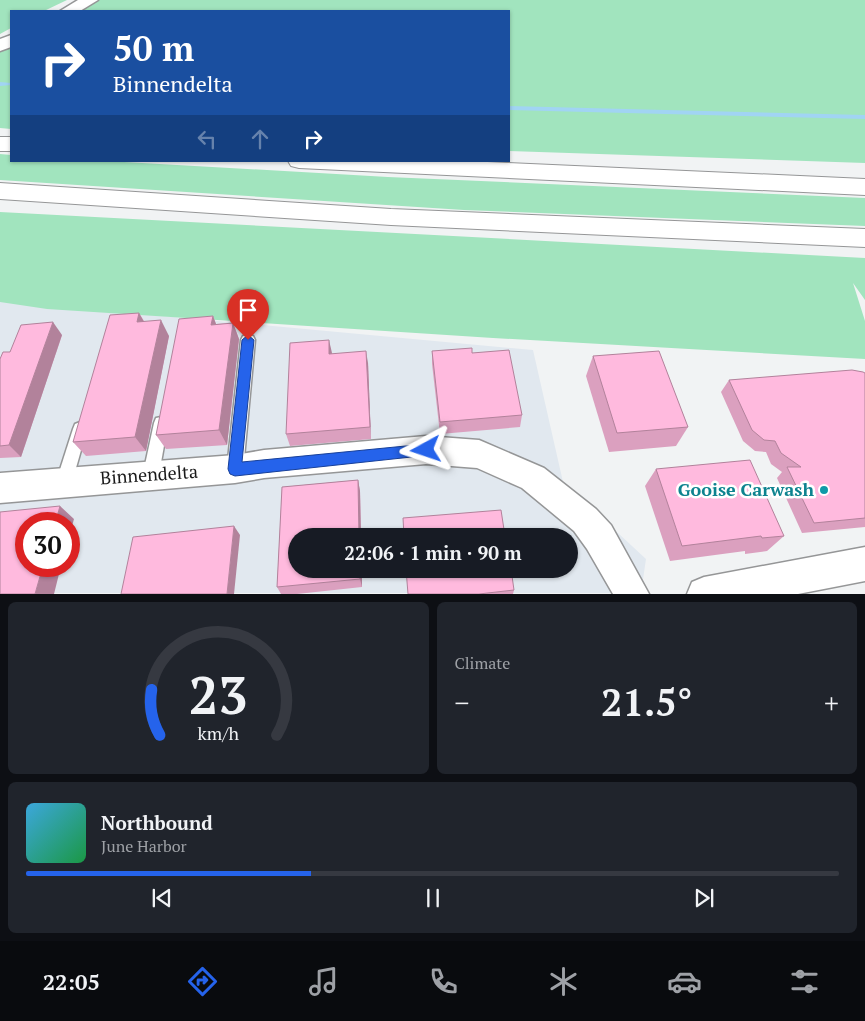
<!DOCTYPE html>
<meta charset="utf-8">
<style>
:root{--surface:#171b24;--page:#20242c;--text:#f1f3f6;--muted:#9ea1a6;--line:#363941;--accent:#2563eb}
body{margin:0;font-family:"PT Serif",serif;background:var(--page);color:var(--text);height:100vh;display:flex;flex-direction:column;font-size:19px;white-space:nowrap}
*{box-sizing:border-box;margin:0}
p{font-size:16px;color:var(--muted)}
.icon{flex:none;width:28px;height:28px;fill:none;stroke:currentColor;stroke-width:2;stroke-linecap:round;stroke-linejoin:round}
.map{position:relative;height:594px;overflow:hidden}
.side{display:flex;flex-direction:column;gap:8px;padding:8px;background:#0d0f14;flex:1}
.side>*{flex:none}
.top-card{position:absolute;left:10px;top:10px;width:500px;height:152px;border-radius:0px;box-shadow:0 1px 4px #0004;background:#1a4fa0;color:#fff;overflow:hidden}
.speed{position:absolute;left:15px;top:512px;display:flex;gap:10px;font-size:25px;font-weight:700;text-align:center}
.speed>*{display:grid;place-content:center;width:65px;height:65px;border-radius:50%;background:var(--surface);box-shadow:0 1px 4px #0004;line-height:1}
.speed .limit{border:8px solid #d22;background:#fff;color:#111}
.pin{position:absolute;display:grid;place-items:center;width:42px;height:42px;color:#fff;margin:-51px -21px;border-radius:50% 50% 50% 0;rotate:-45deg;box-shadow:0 0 5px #0007}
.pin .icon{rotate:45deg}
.me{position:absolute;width:55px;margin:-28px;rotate:265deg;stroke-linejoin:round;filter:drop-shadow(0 0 4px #0008)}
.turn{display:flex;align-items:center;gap:18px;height:105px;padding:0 20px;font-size:22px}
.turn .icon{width:65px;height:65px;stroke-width:2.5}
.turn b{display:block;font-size:35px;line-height:42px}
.lanes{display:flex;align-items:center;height:48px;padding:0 20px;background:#0003;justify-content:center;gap:25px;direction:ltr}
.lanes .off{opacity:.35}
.big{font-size:38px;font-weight:700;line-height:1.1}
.side .tile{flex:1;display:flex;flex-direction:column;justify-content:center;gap:8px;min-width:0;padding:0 18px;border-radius:8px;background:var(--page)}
.side .dial{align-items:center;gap:0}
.dial svg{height:130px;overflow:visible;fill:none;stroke:var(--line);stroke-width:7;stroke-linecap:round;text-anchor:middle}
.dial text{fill:var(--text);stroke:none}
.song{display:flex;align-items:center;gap:15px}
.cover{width:60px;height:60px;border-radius:8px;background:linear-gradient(135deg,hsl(200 70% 55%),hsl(140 70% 35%))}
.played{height:5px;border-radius:2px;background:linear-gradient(90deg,var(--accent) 35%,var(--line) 35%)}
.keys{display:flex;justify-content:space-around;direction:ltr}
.heat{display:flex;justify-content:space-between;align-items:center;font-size:28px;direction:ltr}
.side .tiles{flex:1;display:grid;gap:8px;grid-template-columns:1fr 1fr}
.tile:last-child{grid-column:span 2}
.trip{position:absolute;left:288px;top:528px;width:290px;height:50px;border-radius:25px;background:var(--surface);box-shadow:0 1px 4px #0004;font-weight:700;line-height:50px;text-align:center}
.dock{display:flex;height:80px;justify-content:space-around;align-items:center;background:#090b0e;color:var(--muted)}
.dock .icon{width:35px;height:35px}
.dock .current{color:var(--accent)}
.dock b{font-size:22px;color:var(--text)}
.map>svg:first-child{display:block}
</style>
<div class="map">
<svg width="865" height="594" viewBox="0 0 865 594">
<rect width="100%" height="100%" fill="#f1f3f4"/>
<path fill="#e1e8ef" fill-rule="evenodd" d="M0 301 533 350 563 482 646 559 641 593H0ZM26 524H69V566H26ZM296 536H569V569H296Z"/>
<g fill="#a1e4be">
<polygon points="0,0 67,0 44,11 11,11 11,28 0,34"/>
<polygon points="94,0 865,0 865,163 509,151 509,11 73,11"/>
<polygon points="11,43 11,129 0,128 0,49"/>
<polygon points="0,154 11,155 11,161 107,161 388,177 865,198 865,226 464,210 0,180"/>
<polygon points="0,212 865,258 865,300 853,283 865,321 865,359 493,338 47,309 0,302"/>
</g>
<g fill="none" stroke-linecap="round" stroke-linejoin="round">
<g fill="#a1d4f3" fill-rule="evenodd">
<polygon points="0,82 11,83 11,85 0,86"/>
<polygon points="509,106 865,115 865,119 509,110"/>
</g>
<defs>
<g id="service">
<polygon points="248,335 253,336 255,340 243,469 240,474 235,476 230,474 227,469 241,340 243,336"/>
<polygon points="161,417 166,418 168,423 159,474 156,479 151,481 146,479 143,474 154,423 156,418"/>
<polygon points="80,422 85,424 87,429 72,482 69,487 64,489 59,487 56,482 73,429 75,424"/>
</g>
<g id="minor">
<polygon points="78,0 98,0 80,11 60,11"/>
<polygon points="11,35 11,47 0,51 0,39"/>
<polygon points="426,436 479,440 544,468 596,509 611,525 649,594 613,594 587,549 574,531 522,488 477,468 426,464 264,478 235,483 0,503 0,473 235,455 264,450"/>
<polygon points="865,547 865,581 798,594 687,594 692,582 704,577"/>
</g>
<g id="motorway">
<rect x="0" y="137" width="11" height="14"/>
<polygon points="288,161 465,161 865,179 865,195 299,168 291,166"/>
<polygon points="0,183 391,209 865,229 865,247 391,225 0,199"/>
</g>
</defs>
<use href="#service" stroke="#959697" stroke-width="3"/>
<use href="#minor" stroke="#959697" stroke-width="3"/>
<use href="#motorway" stroke="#959697" stroke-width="2"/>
<use href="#service" fill="#fff" fill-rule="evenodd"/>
<use href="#minor" fill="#fff" fill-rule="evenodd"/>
<use href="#motorway" fill="#fff" fill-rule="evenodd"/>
</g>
<g fill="#dba0bf">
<polygon points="139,313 144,321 169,336 146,451 86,456 73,442"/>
<polygon points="213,316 216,324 233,323 239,339 227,445 166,449 156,435"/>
<polygon points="62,335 21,457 0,458 0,359 10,352"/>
<polygon points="432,351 472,353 522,415 520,427 440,434 432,364"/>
<polygon points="332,354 368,363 371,439 290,446 286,434"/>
<polygon points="593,356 688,427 676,446 609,452 586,376"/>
<polygon points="865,373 865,527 802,533 777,478 782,472 771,464 766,452 755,451 743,441 721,392 729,380"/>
<polygon points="656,469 784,536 767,551 745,554 745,551 670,561 645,486"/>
<polygon points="358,480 360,491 361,536 296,536 296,569 362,569 362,587 297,594 281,594 277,587 282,487"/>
<polygon points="514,590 513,594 408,594"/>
</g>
<g fill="#b2829b">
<polygon points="139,313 148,329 137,322"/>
<polygon points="213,316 219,332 211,325"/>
<polygon points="161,320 169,336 146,451 135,437"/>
<polygon points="53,322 62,335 21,457 9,445"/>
<polygon points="233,323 239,339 227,445 219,430"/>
<polygon points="329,340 332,353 332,366 329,354"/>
<polygon points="366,351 368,363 371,439 370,427"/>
<polygon points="358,480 360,491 361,536 359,536"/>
<polygon points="60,506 74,519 69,537 69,524 55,524"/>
<polygon points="234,526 240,535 234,594 227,594"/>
<polygon points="43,566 61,566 54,594 35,594"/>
<polygon points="359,569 362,569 362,587 360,579"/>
</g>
<g fill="#ffbade" stroke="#b2829b">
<polygon points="139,313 137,322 161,320 135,437 73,442 110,315"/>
<polygon points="213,316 211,325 233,323 219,430 156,435 179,319"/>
<polygon points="53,322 9,445 0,446 0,359 3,352 10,352 21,325"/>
<polygon points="329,340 329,354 366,351 370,427 286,434 290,343"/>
<polygon points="472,348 472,353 509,350 522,415 440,422 432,351"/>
<polygon points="659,351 688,427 617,433 593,356"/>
<polygon points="852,370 863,372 865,373 865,518 814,523 787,467 801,467 781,453 775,441 764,440 752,430 729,380"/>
<polygon points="750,460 784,536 762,538 761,536 682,546 656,469"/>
<polygon points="358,480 359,536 296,536 296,569 359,569 360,579 277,587 282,487"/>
<polygon points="60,506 55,524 26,524 26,566 43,566 35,594 0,594 0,512"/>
<polygon points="501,510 505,536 404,536 403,518"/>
<polygon points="234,526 227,594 121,594 133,537"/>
<polygon points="406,569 511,569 514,590 479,594 408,594"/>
</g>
<polygon fill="#2563eb" stroke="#184099" points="248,335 254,340 242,462 426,444 430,446 432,450 430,455 235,476 230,474 228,469 242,340"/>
<circle fill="#0f9aa8" stroke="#fff" stroke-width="2" cx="824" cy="490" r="5"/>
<g text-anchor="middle" stroke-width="5" stroke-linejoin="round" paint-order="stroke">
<g font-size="18" fill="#191919" stroke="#fff">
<text transform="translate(149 475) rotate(-4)" y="6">Binnendelta</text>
</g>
<g font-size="18" font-weight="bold" fill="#0d838f" stroke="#fff" text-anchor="end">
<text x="814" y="496">Gooise Carwash</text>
</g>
</g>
</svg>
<div class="speed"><div class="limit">30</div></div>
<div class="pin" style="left:248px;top:340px;background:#d93025"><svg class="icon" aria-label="arrive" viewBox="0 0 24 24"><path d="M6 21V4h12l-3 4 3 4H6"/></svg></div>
<svg class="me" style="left:426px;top:450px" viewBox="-20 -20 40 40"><path d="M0-17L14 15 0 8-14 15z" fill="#2563eb" stroke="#fff" stroke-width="4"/></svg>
<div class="trip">22:06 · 1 min · 90 m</div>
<div class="top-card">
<div class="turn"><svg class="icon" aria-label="right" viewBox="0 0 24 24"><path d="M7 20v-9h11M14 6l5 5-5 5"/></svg><div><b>50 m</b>Binnendelta</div></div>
<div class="lanes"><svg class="icon off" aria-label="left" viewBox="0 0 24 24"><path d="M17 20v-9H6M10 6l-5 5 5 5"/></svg><svg class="icon off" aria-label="ahead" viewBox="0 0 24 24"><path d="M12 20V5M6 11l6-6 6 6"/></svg><svg class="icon" aria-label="right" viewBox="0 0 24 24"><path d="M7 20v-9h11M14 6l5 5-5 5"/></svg></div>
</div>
</div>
<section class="side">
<div class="tiles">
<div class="tile dial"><svg viewBox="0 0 100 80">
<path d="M14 69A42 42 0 1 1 86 69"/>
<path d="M14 69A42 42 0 0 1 9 41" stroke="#2563eb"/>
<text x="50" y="56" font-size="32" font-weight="700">23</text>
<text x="50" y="72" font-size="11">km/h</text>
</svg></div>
<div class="tile"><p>Climate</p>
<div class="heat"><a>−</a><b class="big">21.5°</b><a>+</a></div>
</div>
<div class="tile">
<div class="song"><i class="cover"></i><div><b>Northbound</b><p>June Harbor</p></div></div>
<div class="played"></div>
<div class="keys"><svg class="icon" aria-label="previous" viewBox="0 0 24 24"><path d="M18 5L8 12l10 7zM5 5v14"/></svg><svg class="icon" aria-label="pause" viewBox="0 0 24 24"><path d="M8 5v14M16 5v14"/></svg><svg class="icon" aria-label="next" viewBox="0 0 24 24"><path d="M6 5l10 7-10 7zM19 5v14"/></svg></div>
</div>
</div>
</section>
<nav class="dock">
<b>22:05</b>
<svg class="icon current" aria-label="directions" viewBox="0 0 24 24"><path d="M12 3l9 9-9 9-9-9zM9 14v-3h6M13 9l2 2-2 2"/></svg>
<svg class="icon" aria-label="music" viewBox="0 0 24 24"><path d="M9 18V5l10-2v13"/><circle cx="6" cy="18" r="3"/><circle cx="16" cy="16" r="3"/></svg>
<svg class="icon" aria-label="phone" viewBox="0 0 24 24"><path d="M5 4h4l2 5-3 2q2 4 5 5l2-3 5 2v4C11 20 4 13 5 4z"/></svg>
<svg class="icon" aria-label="climate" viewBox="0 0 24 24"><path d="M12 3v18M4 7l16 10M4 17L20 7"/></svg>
<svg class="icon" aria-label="car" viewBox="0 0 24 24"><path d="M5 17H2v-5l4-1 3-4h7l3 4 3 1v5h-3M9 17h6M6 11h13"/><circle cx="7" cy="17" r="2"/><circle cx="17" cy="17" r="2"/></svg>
<svg class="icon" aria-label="filters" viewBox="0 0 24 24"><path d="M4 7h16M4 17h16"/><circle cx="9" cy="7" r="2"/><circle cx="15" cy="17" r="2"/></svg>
</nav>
